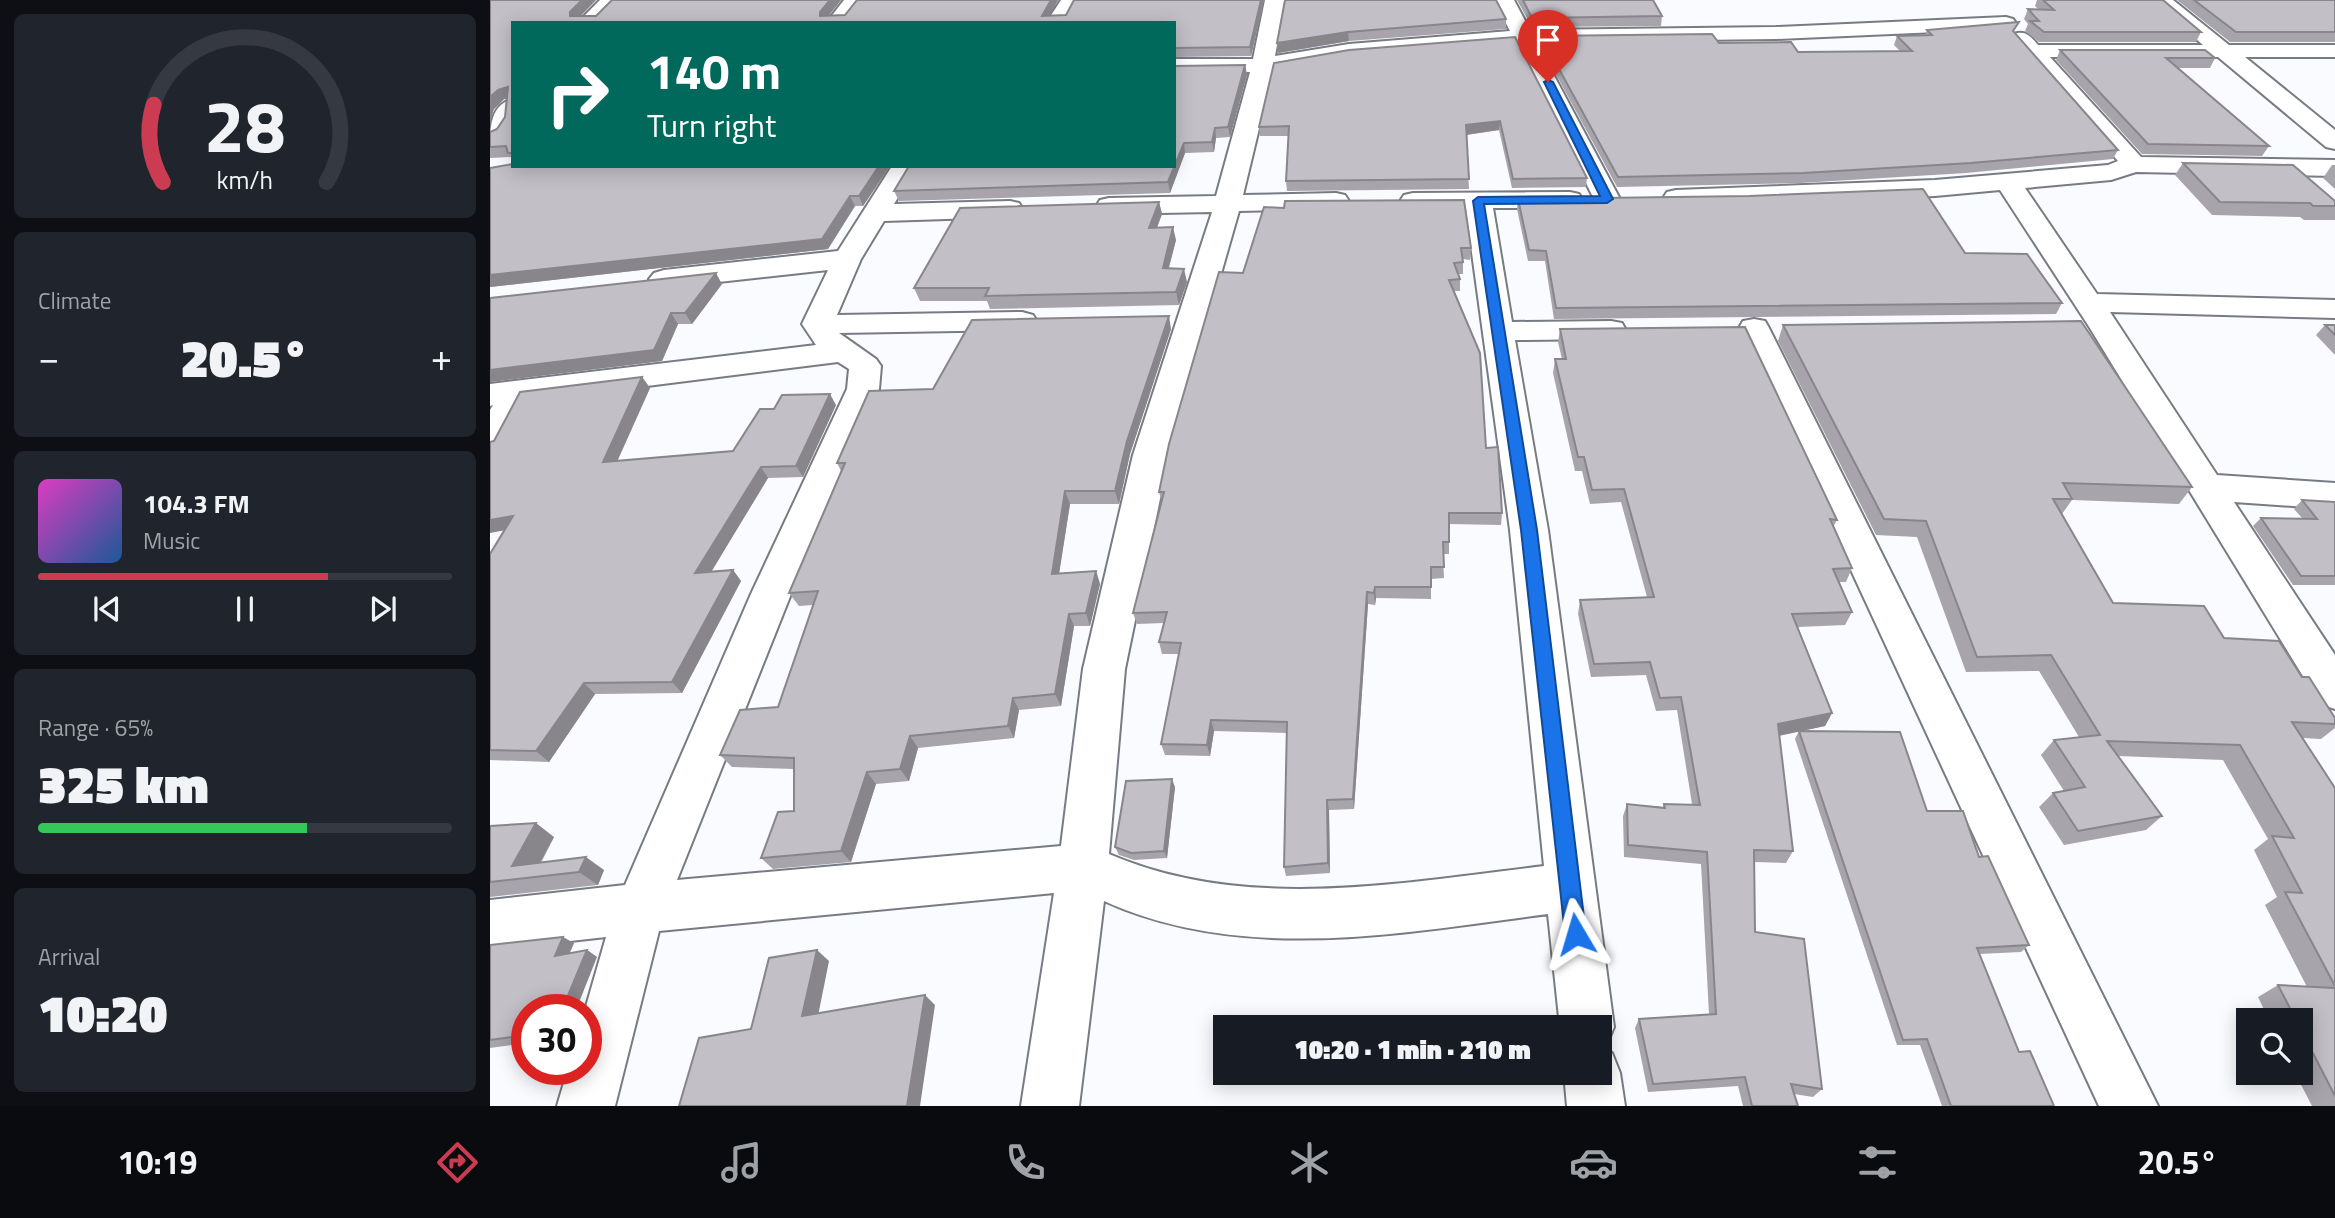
<!DOCTYPE html>
<meta charset="utf-8">
<style>
:root{--surface:#171b24;--page:#20242c;--text:#f1f3f6;--muted:#9ea1a6;--line:#363941;--accent:#cb3b51}
body{margin:0;font-family:"Titillium Web",sans-serif;background:var(--page);color:var(--text);height:100vh;display:flex;flex-direction:column;font-size:26px;white-space:nowrap}
*{box-sizing:border-box;margin:0}
p{font-size:23px;color:var(--muted)}
.icon{flex:none;width:38px;height:38px;fill:none;stroke:currentColor;stroke-width:2;stroke-linecap:round;stroke-linejoin:round}
.map{position:relative;flex:1;overflow:hidden}
.side{display:flex;flex-direction:column;gap:14px;padding:14px;background:#0d0f14;width:490px}
.side>*{flex:none}
.hud{position:absolute;left:21px;top:21px;width:665px;height:147px;border-radius:0px;box-shadow:0 4px 18px #0003;background:#00695c;color:#fff;overflow:hidden}
.controls{position:absolute;left:1746px;top:1008px;display:grid;gap:14px}
.controls a{display:grid;place-items:center;width:77px;height:77px;border-radius:0px;background:var(--surface);box-shadow:0 4px 18px #0003;font-size:35px}
.speed{position:absolute;left:21px;top:994px;display:flex;gap:14px;font-size:35px;font-weight:700;text-align:center}
.speed>*{display:grid;place-content:center;width:91px;height:91px;border-radius:50%;background:var(--surface);box-shadow:0 4px 18px #0003;line-height:1}
.speed .limit{border:10px solid #d22;background:#fff;color:#111}
.pin{position:absolute;display:grid;place-items:center;width:60px;height:60px;color:#fff;margin:-72px -30px;border-radius:50% 50% 50% 0;rotate:-45deg;box-shadow:0 0 7px #0007}
.pin .icon{rotate:45deg}
.me{position:absolute;width:77px;margin:-38px;rotate:353deg;stroke-linejoin:round;filter:drop-shadow(0 0 5px #0008)}
.turn{display:flex;align-items:center;gap:24px;height:147px;padding:0 21px;font-size:32px}
.turn .icon{width:91px;height:91px;stroke-width:2.5}
.turn b{display:block;font-size:49px;line-height:60px}
.big{font-size:52px;font-weight:800;line-height:1.1}
.side .card{flex:1;display:flex;flex-direction:column;justify-content:center;gap:10px;min-width:0;padding:0 24px;border-radius:10px;background:var(--page)}
.side .dial{align-items:center;gap:0}
.dial svg{height:182px;overflow:visible;fill:none;stroke:var(--line);stroke-width:7;stroke-linecap:round;text-anchor:middle}
.dial text{fill:var(--text);stroke:none}
.song{display:flex;align-items:center;gap:21px}
.cover{width:84px;height:84px;border-radius:10px;background:linear-gradient(135deg,hsl(310 70% 55%),hsl(210 70% 35%))}
.played{height:7px;border-radius:4px;background:linear-gradient(90deg,var(--accent) 70%,var(--line) 70%)}
.keys{display:flex;justify-content:space-around;direction:ltr}
.heat{display:flex;justify-content:space-between;align-items:center;font-size:38px;direction:ltr}
.charge{height:10px;border-radius:5px;background:linear-gradient(90deg,#34c759 65%,var(--line) 0)}
.trip{position:absolute;left:723px;top:1015px;width:399px;height:70px;border-radius:0px;background:var(--surface);box-shadow:0 4px 18px #0003;font-weight:800;line-height:70px;text-align:center}
.tab-bar{display:flex;height:112px;justify-content:space-around;align-items:center;background:#090b0e;color:var(--muted)}
.tab-bar .icon{width:49px;height:49px}
.tab-bar .on{color:var(--accent)}
.tab-bar b{font-size:32px;color:var(--text)}
main{display:flex;flex:1;min-height:0}
.map>svg:first-child{display:block}
</style>
<main>
<section class="side">
<div class="card dial"><svg viewBox="0 0 100 80">
<path d="M14 69A42 42 0 1 1 86 69"/>
<path d="M14 69A42 42 0 0 1 10 35" stroke="#cb3b51"/>
<text x="50" y="56" font-size="32" font-weight="700">28</text>
<text x="50" y="72" font-size="11">km/h</text>
</svg></div>
<div class="card"><p>Climate</p>
<div class="heat"><a>−</a><b class="big">20.5°</b><a>+</a></div>
</div>
<div class="card">
<div class="song"><i class="cover"></i><div><b>104.3 FM</b><p>Music</p></div></div>
<div class="played"></div>
<div class="keys"><svg class="icon" aria-label="previous" viewBox="0 0 24 24"><path d="M18 5L8 12l10 7zM5 5v14"/></svg><svg class="icon" aria-label="pause" viewBox="0 0 24 24"><path d="M8 5v14M16 5v14"/></svg><svg class="icon" aria-label="next" viewBox="0 0 24 24"><path d="M6 5l10 7-10 7zM19 5v14"/></svg></div>
</div>
<div class="card"><p>Range · 65%</p><b class="big">325 km</b><div class="charge"></div></div>
<div class="card"><p>Arrival</p><b class="big">10:20</b></div>
</section>
<div class="map">
<svg width="1845" height="1106" viewBox="0 0 1845 1106">
<rect width="100%" height="100%" fill="#fafbff"/>
<g fill="none" stroke-linecap="round" stroke-linejoin="round">
<defs>
<g id="street">
<polygon points="110,0 132,0 109,23 87,23"/>
<polygon points="354,0 374,0 357,23 336,23"/>
<polygon points="571,0 591,0 576,23 556,23"/>
<path d="M775 0H795L785 56 859 44 1020 31 1004 0H1024L1040 30 1286 27 1516 17 1523 19 1526 23 1523 27 1516 29 1286 39 1046 42 1130 199 1126 205 1117 207 1108 205 1104 199 1026 43 859 56 783 70 753 195 846 193 855 195 859 201 855 207 846 209 749 211 679 455 635 669 619 854C756 913 910 883 1054 866L1020 530 976 209 914 207 910 201 914 195 923 193 1080 192 1089 194 1093 200 1089 206 1080 208H1003L1022 322 1121 321 1132 323 1136 330 1132 337 1121 339 1025 340 1058 530 1124 1027 1116 1046 1111 1049 1122 1053 1130 1073 1135 1106H1077L1074 1073H1110V1027H1070L1058 914C912 933 753 964 614 901L589 1106H531L564 893 169 931 125 1106H67L78 1069H96L95 1010 116 937 0 950V900L135 885 261 594 357 389 359 369 348 362 38 401 12 451 0 455V410L3 405 0 406V384L326 345 312 324 338 270 174 288 164 285 159 279 164 273 174 270 348 251 402 166H427L404 204 520 201 529 203 533 209 529 215 520 217 394 221 371 259 347 315 532 312 543 315 547 321 543 327 532 330 349 333 386 359 391 366 389 389 301 594 187 880 571 846 593 669 643 455 722 212 619 214 610 212 606 206 610 200 619 198 726 196 760 72 684 73V59H763Z"/>
<path d="M1661 0H1683L1739 45H1845V57H1755L1845 130V149L1836 147 1728 57H1560L1651 157 1845 160V176L1646 172 1621 180 1535 188 1607 294 1845 300V318L1620 312 1727 475 1845 483V509L1744 502 1845 655V709L1830 704 1598 325 1510 190 1445 196 1186 206 1177 204 1173 198 1177 192 1186 190 1445 180 1618 165 1628 161 1521 38 1524 34C1536 30 1540 36 1548 45H1713Z"/>
<path d="M23 99C23 118 21 138 0 143 0 125 2 104 23 99Z"/>
<polygon points="1264,319 1275,321 1279,328 1668,1106 1609,1106 1249,328 1253,321"/>
</g>
</defs>
<use href="#street" stroke="#777b82" stroke-width="4"/>
<use href="#street" fill="#fff" fill-rule="evenodd"/>
</g>
<g fill="#a7a4ab">
<polygon points="0,0 106,0 91,16 106,16 351,0 339,16 355,15 367,0 568,0 559,16 576,15 774,0 761,56 684,57 684,23 23,23 23,159 21,157 0,158 0,132 7,129 15,117 17,99 14,99 4,109"/>
<polygon points="795,0 1016,19 1016,29 859,41 788,53 787,43"/>
<polygon points="1027,0 1163,0 1172,16 1171,26 1042,27"/>
<polygon points="1547,0 1673,0 1711,32 1706,42 1549,42 1535,31 1538,24 1534,19 1538,9 1549,10 1545,6"/>
<polygon points="1687,0 1845,0 1845,42 1740,42"/>
<polygon points="1437,30 1524,32 1628,150 1623,159 1476,173 1310,183 1127,187 1050,45 1051,36 1229,43 1308,52 1410,51 1404,45 1407,36 1435,35"/>
<polygon points="1025,37 1097,178 1096,187 1022,188 1009,130 976,135 979,189 797,191 796,181 799,136 770,136 769,127"/>
<polygon points="1570,50 1725,58 1720,68 1688,68 1779,146 1772,156 1652,154 1566,60"/>
<polygon points="755,65 757,75 740,137 726,138 724,152 695,153 680,193 409,201 404,191 684,66"/>
<polygon points="1693,163 1845,201 1845,220 1814,220 1810,217 1722,215 1685,175"/>
<polygon points="1842,165 1845,165 1845,189 1833,178"/>
<polygon points="400,166 373,206 365,206 338,249 0,287 0,168"/>
<polygon points="1028,199 1475,253 1572,303 1566,314 1064,319 1055,261 1038,261 1027,209"/>
<polygon points="669,202 672,214 667,228 686,240 679,268 697,282 689,305 500,309 497,301 430,301 424,288"/>
<polygon points="774,207 981,248 980,260 973,259 973,274 968,274 970,279 970,291 964,291 996,448 1012,513 1011,525 959,524 959,554 953,554 954,578 941,579 941,599 886,598 885,605 878,604 864,809 839,810 840,873 796,876 794,867 797,733 724,731 720,756 675,755 671,744 689,654 672,654 669,642 674,623 647,624 643,613 672,504 669,492 753,273"/>
<polygon points="232,284 202,324 188,324 172,361 0,382"/>
<polygon points="1293,325 1702,487 1689,504 1582,500 1572,514 1623,603 1734,638 1812,677 1845,718 1845,728 1831,739 1812,738 1845,788 1845,1106 1822,1106 1805,1073 1811,1073 1811,1020 1779,1020 1768,997 1788,985 1817,987 1775,905 1787,897 1764,850 1778,839 1733,760 1628,756 1672,816 1656,830 1574,845 1549,807 1563,793 1574,791 1551,755 1564,740 1589,737 1549,671 1476,672 1427,537 1386,535 1288,341"/>
<polygon points="1835,325 1845,325 1845,355 1826,335"/>
<polygon points="681,329 640,454 629,504 580,504 569,573 606,571 610,584 600,626 584,626 571,706 529,710 524,738 428,748 419,781 386,784 361,862 283,869 271,858 304,811 304,769 242,767 230,755 288,707 323,605 309,606 299,593 351,471 347,463 443,389"/>
<polygon points="1070,329 1347,520 1343,527 1362,568 1356,582 1349,582 1362,612 1355,625 1308,627 1342,713 1335,726 1289,736 1303,851 1296,863 1264,862 1265,932 1332,1089 1323,1097 1304,1094 1308,1106 1253,1106 1248,1086 1158,1092 1145,1028 1149,1019 1219,1014 1211,864 1134,857 1133,816 1137,804 1173,807 1174,804 1202,804 1187,710 1166,711 1156,675 1101,677 1088,614 1090,600 1157,597 1131,502 1100,504 1092,471 1085,471 1063,373 1065,359 1072,359 1068,342"/>
<polygon points="152,377 160,388 127,461 243,451 284,409 346,405 313,477 278,478 221,571 243,570 251,581 192,693 105,694 59,762 0,760 0,554 14,531"/>
<polygon points="1812,500 1845,502 1845,585 1803,585 1763,526 1771,518 1812,518 1804,509"/>
<polygon points="1309,731 1437,811 1489,857 1539,945 1531,952 1489,954 1529,1052 1564,1106 1452,1106 1430,1045 1407,1045 1305,739"/>
<polygon points="685,787 677,858 644,860 629,855 625,847"/>
<polygon points="0,826 64,837 51,863 114,870 108,885 0,897"/>
<polygon points="84,943 79,953 97,950 107,957 37,1010 37,1043 0,1048 0,945"/>
</g>
<g fill="#88868b">
<polygon points="92,0 106,0 85,21 80,16 80,12"/>
<polygon points="340,0 351,0 334,21 330,16 330,12"/>
<polygon points="561,0 568,0 556,23 552,16"/>
<polygon points="771,0 774,0 761,56 760,47"/>
<polygon points="858,32 859,41 788,53 787,43"/>
<polygon points="755,65 757,75 740,137 738,127"/>
<polygon points="18,87 23,97 14,99 4,109 0,123 0,97 8,90"/>
<polygon points="1010,121 1009,130 975,135 976,125"/>
<polygon points="725,128 726,138 724,152 722,142"/>
<polygon points="694,143 695,153 680,193 678,182"/>
<polygon points="389,166 400,166 373,206 369,196"/>
<polygon points="360,196 365,206 338,249 0,287 0,275"/>
<polygon points="669,202 672,214 662,240 659,228"/>
<polygon points="683,227 686,240 675,281 673,268"/>
<polygon points="694,269 697,282 689,305 686,292"/>
<polygon points="226,273 232,284 202,324 195,313"/>
<polygon points="181,313 188,324 172,361 0,382 0,370"/>
<polygon points="679,316 681,329 640,454 629,504 625,491 637,441"/>
<polygon points="152,377 160,388 122,473 113,462"/>
<polygon points="340,394 346,405 313,477 306,466"/>
<polygon points="271,467 278,478 214,584 205,573"/>
<polygon points="575,491 580,504 567,587 562,574"/>
<polygon points="23,516 33,527 0,533 0,520"/>
<polygon points="243,570 251,581 192,693 182,682"/>
<polygon points="606,571 610,584 600,626 596,613"/>
<polygon points="885,587 886,598 885,605 884,593"/>
<polygon points="877,592 878,604 864,809 863,799"/>
<polygon points="579,614 584,626 571,706 565,694"/>
<polygon points="94,683 105,694 59,762 46,751"/>
<polygon points="523,698 529,710 524,738 518,726"/>
<polygon points="1342,713 1335,726 1282,737 1288,724"/>
<polygon points="721,720 724,731 720,756 717,745"/>
<polygon points="420,736 428,748 419,781 410,769"/>
<polygon points="377,772 386,784 361,862 351,851"/>
<polygon points="682,779 685,787 677,858 674,851"/>
<polygon points="837,800 839,810 840,873 838,863"/>
<polygon points="46,823 64,837 42,877 22,866"/>
<polygon points="96,857 114,870 108,885 89,872"/>
<polygon points="73,937 84,943 76,962 65,956"/>
<polygon points="97,950 107,957 86,1010 72,1010"/>
<polygon points="327,950 339,961 326,1026 312,1016"/>
<polygon points="435,995 445,1005 430,1106 417,1106"/>
</g>
<g fill="#c2bfc7" stroke="#88868b" stroke-width="2">
<polygon points="0,0 92,0 80,12 80,16 106,16 122,0 340,0 330,12 330,16 355,15 367,0 561,0 552,16 576,15 584,0 771,0 760,47 684,48 684,23 23,23 23,153 18,153 16,146 0,147 0,132 7,129 15,117 18,87 8,90 0,97"/>
<polygon points="795,0 1006,0 1016,19 858,32 787,43"/>
<polygon points="1033,0 1163,0 1172,16 1042,18"/>
<polygon points="1553,0 1673,0 1711,32 1554,32 1540,21 1549,21 1538,9 1564,10"/>
<polygon points="1704,0 1845,0 1845,32 1746,32"/>
<polygon points="1529,22 1523,31 1628,150 1481,163 1313,173 1128,177 1051,36 1222,34 1229,43 1301,42 1308,52 1422,51 1407,36 1442,35 1437,30"/>
<polygon points="1025,37 1097,178 1023,179 1010,121 976,125 979,179 796,181 799,126 769,127 784,63 859,50"/>
<polygon points="1570,50 1715,50 1725,58 1676,58 1779,146 1658,144"/>
<polygon points="755,65 738,127 725,128 722,142 694,143 678,182 404,191 419,166 684,166 684,66"/>
<polygon points="1693,163 1803,165 1845,201 1845,206 1823,206 1820,203 1730,202"/>
<polygon points="23,164 23,166 389,166 369,196 360,196 332,239 0,275 0,168"/>
<polygon points="1433,189 1475,253 1537,254 1572,303 1066,308 1056,251 1039,250 1028,199 1259,196"/>
<polygon points="974,200 981,248 971,248 973,262 964,263 970,279 959,280 990,353 996,448 1008,447 1012,513 959,513 959,542 953,542 954,567 941,567 941,587 885,587 884,593 877,592 863,799 837,800 838,863 794,867 797,722 721,720 717,745 671,744 691,643 669,642 677,612 643,613 674,492 669,492 679,444 729,272 753,273 774,207 794,208 795,201"/>
<polygon points="669,202 659,228 683,227 673,268 694,269 686,292 495,296 499,288 424,288 470,208"/>
<polygon points="226,273 195,313 181,313 164,350 0,370 0,298"/>
<polygon points="679,316 637,441 625,491 575,491 562,574 606,571 596,613 579,614 565,694 523,698 518,726 420,736 410,769 377,772 351,851 271,858 288,812 304,811 304,758 230,755 250,710 288,707 328,591 299,593 355,463 347,463 379,391 443,389 482,320"/>
<polygon points="1591,321 1702,487 1573,483 1582,499 1563,499 1623,603 1714,606 1734,638 1789,641 1812,677 1819,677 1845,718 1845,724 1802,722 1845,788 1845,986 1795,892 1812,893 1782,836 1804,838 1750,745 1617,741 1672,816 1588,831 1563,793 1595,787 1564,740 1610,735 1561,655 1487,657 1436,521 1394,519 1293,325"/>
<polygon points="1835,325 1845,325 1845,335"/>
<polygon points="1255,327 1347,520 1340,519 1362,568 1343,569 1362,612 1302,614 1342,713 1288,724 1303,851 1264,850 1265,932 1314,939 1332,1089 1301,1084 1308,1106 1262,1106 1255,1077 1163,1084 1149,1019 1226,1014 1217,852 1138,845 1137,804 1175,808 1174,804 1210,805 1191,697 1170,698 1160,662 1104,664 1090,600 1164,597 1134,489 1102,490 1094,457 1088,457 1065,359 1076,359 1070,329"/>
<polygon points="152,377 113,462 243,451 270,409 284,409 292,395 340,394 306,466 271,467 205,573 243,570 182,682 94,683 46,751 0,750 0,554 23,516 0,520 0,442 4,441 30,392"/>
<polygon points="1812,500 1845,502 1845,576 1811,576 1771,518 1827,519"/>
<polygon points="1309,731 1410,732 1437,811 1473,811 1489,857 1498,856 1539,945 1487,948 1529,1052 1540,1051 1564,1106 1461,1106 1437,1039 1413,1040"/>
<polygon points="682,779 674,851 641,853 625,847 636,781"/>
<polygon points="46,823 22,866 96,857 89,872 0,882 0,826"/>
<polygon points="73,937 65,956 97,950 72,1010 37,1010 37,1035 0,1040 0,945"/>
<polygon points="327,950 312,1016 435,995 417,1106 189,1106 209,1038 261,1029 279,958"/>
<polygon points="1788,985 1845,988 1845,1096 1811,1030 1811,1020 1806,1020"/>
</g>
<polygon fill="#1a73e8" stroke="#114b97" stroke-width="2" points="1058,80 1063,82 1123,199 1117,203 994,204 1047,530 1096,934 1093,941 1086,944 1078,941 1075,934 1031,530 983,201 988,197 1110,196 1054,82"/>
</svg>
<div class="controls">
<a><svg class="icon" aria-label="search" viewBox="0 0 24 24"><circle cx="10" cy="10" r="6"/><path d="M15 15l6 6"/></svg></a>
</div>
<div class="speed"><div class="limit">30</div></div>
<div class="pin" style="left:1058px;top:82px;background:#d93025"><svg class="icon" aria-label="arrive" viewBox="0 0 24 24"><path d="M6 21V4h12l-3 4 3 4H6"/></svg></div>
<svg class="me" style="left:1086px;top:934px" viewBox="-20 -20 40 40"><path d="M0-17L14 15 0 8-14 15z" fill="#1a73e8" stroke="#fff" stroke-width="4"/></svg>
<div class="trip">10:20 · 1 min · 210 m</div>
<div class="hud">
<div class="turn"><svg class="icon" aria-label="right" viewBox="0 0 24 24"><path d="M7 20v-9h11M14 6l5 5-5 5"/></svg><div><b>140 m</b>Turn right</div></div>
</div>
</div>
</main>
<nav class="tab-bar">
<b>10:19</b>
<svg class="icon on" aria-label="directions" viewBox="0 0 24 24"><path d="M12 3l9 9-9 9-9-9zM9 14v-3h6M13 9l2 2-2 2"/></svg>
<svg class="icon" aria-label="music" viewBox="0 0 24 24"><path d="M9 18V5l10-2v13"/><circle cx="6" cy="18" r="3"/><circle cx="16" cy="16" r="3"/></svg>
<svg class="icon" aria-label="phone" viewBox="0 0 24 24"><path d="M5 4h4l2 5-3 2q2 4 5 5l2-3 5 2v4C11 20 4 13 5 4z"/></svg>
<svg class="icon" aria-label="climate" viewBox="0 0 24 24"><path d="M12 3v18M4 7l16 10M4 17L20 7"/></svg>
<svg class="icon" aria-label="car" viewBox="0 0 24 24"><path d="M5 17H2v-5l4-1 3-4h7l3 4 3 1v5h-3M9 17h6M6 11h13"/><circle cx="7" cy="17" r="2"/><circle cx="17" cy="17" r="2"/></svg>
<svg class="icon" aria-label="filters" viewBox="0 0 24 24"><path d="M4 7h16M4 17h16"/><circle cx="9" cy="7" r="2"/><circle cx="15" cy="17" r="2"/></svg>
<b>20.5°</b>
</nav>
